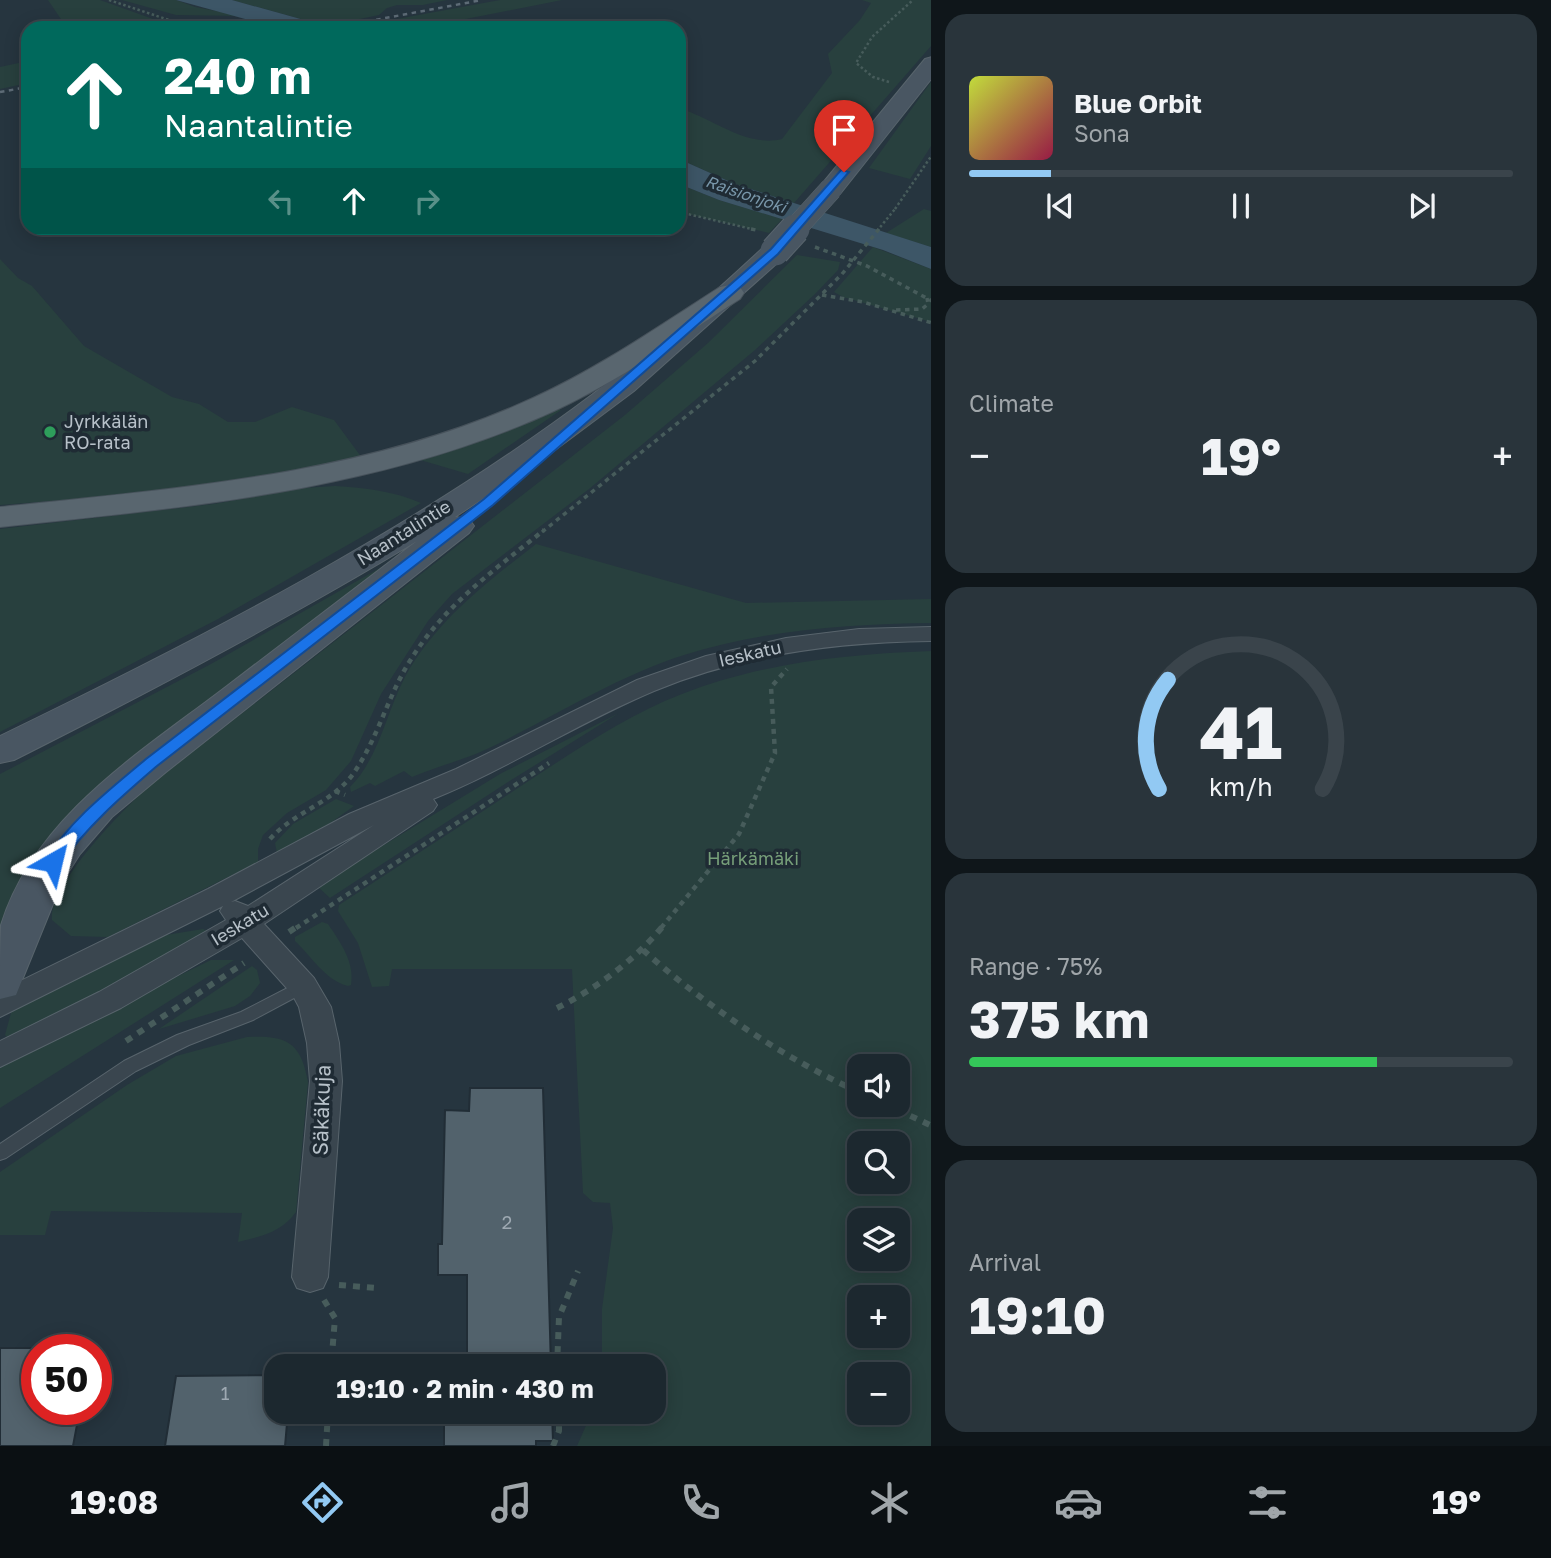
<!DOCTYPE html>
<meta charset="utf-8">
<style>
:root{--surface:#1c282f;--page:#29343b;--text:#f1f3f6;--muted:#a0a6aa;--line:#3a444b;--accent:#92c9f3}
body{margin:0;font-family:"Golos Text",sans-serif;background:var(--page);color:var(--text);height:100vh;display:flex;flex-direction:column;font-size:26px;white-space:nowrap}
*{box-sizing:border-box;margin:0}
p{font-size:23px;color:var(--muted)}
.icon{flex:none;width:38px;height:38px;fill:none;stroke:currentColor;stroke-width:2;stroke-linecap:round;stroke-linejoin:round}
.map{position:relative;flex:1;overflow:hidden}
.side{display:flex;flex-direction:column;gap:14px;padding:14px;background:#0f161a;width:620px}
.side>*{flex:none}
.banner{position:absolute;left:21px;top:21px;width:665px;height:214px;border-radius:21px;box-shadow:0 4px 18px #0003,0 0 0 2px var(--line);background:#00695c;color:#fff;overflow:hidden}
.tools{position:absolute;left:847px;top:1054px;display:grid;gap:14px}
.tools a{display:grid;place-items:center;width:63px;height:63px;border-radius:14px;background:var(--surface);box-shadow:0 4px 18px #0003,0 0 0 2px var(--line);font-size:35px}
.speed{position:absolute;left:21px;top:1334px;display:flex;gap:14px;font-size:35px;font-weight:700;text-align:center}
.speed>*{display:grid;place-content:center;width:91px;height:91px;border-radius:50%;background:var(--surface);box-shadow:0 4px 18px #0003,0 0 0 2px var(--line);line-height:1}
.speed .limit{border:10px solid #d22;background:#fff;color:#111}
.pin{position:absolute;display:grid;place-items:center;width:60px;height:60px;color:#fff;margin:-72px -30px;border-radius:50% 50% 50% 0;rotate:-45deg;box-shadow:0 0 7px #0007}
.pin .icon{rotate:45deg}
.me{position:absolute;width:77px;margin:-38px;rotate:37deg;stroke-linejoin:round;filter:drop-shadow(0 0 5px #0008)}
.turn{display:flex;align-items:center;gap:24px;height:147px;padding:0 28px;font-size:32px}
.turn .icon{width:91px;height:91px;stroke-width:2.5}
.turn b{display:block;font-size:49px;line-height:60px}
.lanes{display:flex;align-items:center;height:66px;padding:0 28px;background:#0003;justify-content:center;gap:35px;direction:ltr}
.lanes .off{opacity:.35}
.big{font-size:52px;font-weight:700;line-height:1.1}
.side .card{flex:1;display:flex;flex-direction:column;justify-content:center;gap:10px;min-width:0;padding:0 24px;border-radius:21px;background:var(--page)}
.side .dial{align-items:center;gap:0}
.dial svg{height:182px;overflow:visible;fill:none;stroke:var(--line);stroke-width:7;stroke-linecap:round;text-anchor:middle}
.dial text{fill:var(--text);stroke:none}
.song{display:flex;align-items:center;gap:21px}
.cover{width:84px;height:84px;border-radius:10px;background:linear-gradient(135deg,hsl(70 70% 55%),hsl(340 70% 35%))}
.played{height:7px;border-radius:4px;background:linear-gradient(90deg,var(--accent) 15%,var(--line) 15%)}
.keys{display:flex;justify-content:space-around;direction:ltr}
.heat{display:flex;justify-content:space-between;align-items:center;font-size:38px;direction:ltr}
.charge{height:10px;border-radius:5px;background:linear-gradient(90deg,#34c759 75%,var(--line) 0)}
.trip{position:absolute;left:264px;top:1354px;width:402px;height:70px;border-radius:21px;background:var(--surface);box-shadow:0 4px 18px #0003,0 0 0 2px var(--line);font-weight:700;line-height:70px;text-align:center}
.menu{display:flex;height:112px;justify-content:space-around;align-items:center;background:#0b1013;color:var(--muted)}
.menu .icon{width:49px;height:49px}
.menu .on{color:var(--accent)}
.menu b{font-size:32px;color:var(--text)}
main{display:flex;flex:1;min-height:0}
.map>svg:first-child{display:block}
</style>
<main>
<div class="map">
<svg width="932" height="1446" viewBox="0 0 932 1446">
<rect width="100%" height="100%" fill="#26353f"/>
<g fill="#28403e" fill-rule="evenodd">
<polygon points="48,0 100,0 153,19 178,24 235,28 67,28"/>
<polygon points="122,0 176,0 195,7 242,16 176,15"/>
<polygon points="232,0 447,0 423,5 397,5 387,8 379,15 326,26"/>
<polygon points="500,0 562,0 420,28 348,28"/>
<path d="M862 0H931V46L794 203 735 184 679 159V108C712 118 747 148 782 139L832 73 828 54 860 20 871 3Z"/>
<polygon points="28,61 28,83 0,89 0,67"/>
<polygon points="931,82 931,146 910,179 869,168"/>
<polygon points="679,184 719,200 782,219 769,233 679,212"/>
<polygon points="924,209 931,211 931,247 886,233"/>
<polygon points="873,247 931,269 931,322 843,297 834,292"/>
<path d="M797 255 840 262 838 270 815 294 755 350 589 489 452 594 428 621 381 694 351 761 326 790 287 813 263 835 258 849V862L108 937 71 936 52 920C49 884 123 810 149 786L625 415 708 343Z"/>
<polygon points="0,259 18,278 32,286 84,346 172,397 199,404 228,422 255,422 292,407 334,420 362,458 300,474 155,493 0,505"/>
<polygon points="554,408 561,410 468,474 417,459"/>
<path d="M335 486C365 488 394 491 421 503L218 619 0 732V529L214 504 304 488Z"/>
<path d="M536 544 746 603 931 599V623C850 624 762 630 684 655 615 677 552 718 487 749 463 760 436 767 412 777L404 771 375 786 370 783 351 792 350 787C379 758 386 713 405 677 436 621 486 583 536 544Z"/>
<polygon points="387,564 12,905 0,935 0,774 211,664"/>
<path d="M931 651V1446H577L592 1412H654V1367H602V1309L613 1228 610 1203 593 1202 583 1193 572 969H392L389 986 372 987 358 943 338 911 339 905C400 865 461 826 521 786 573 752 625 716 682 694 761 663 847 654 931 651ZM859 1066H898V1104H859ZM859 1143H898V1181H859ZM859 1220H898V1258H859ZM859 1297H898V1335H859ZM859 1374H898V1412H859Z"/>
<polygon points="619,713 508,782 330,898 317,886 500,774"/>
<polygon points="336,799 354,806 315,834 277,853 275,843 293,824"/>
<path d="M322 922 328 924C340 942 355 962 351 985L348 986C325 980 312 957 295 941V937Z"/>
<polygon points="203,929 207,931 158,962 9,1039 5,1035 11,1013 19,1004 160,936"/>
<polygon points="211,960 234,960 0,1108 0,1063"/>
<polygon points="252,966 257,970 260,983 250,996 235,1006 159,1029"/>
<path d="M247 1037C288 1035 301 1043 308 1082L296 1212C282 1232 260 1237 238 1242L242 1213 51 1211 45 1235H0V1172L127 1085 176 1056Z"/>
</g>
<g fill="#3d5667">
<polygon points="176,0 232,0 333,28 278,28"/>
<polygon points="679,159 735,184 931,247 931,269 883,250 719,200 679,184"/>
</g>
<g fill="#52626c" stroke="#212d36" stroke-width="2">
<polygon points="470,1088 543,1088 551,1367 467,1367 467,1275 438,1275 438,1244 442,1244 445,1110 469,1111"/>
<polygon points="0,1348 37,1348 37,1409 80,1409 73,1446 0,1446"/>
<polygon points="276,1375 276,1412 288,1412 285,1446 165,1446 176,1376"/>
<polygon points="444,1412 552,1412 553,1441 536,1441 536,1446 444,1446"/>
</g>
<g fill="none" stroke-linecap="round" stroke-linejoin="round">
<defs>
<polygon id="service" points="303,980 309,982 311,986 309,990 253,1020 189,1045 136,1071 6,1158 0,1160 0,1144 124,1061 177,1035 241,1012"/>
<path id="minor" d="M932 627V641C837 642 742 654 654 691 578 723 509 768 433 799L437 805 433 811 264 924 314 978 331 1007 339 1043 342 1081 328 1277 323 1288 310 1292 297 1288 292 1277 310 1081 307 1043 299 1007 292 994 242 938 121 1008 0 1067V1041L99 992 226 920 220 911 223 906 0 1017V991L208 889 349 814 456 769 637 680 706 656 786 638 859 629ZM374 825 248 906 235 901 231 902Z"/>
<g id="secondary">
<polygon points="932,57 932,78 840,194 831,196 822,194 819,189 822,184 925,59"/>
<path d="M775 243 784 245 788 251 784 257 634 391 547 456 455 517 469 519 474 526 469 533 166 772 112 817 80 854 62 882 16 995 0 999C0 979 0 944 1 925 35 816 141 752 227 686 290 638 354 589 417 541 286 620 151 691 14 760L0 763V736C204 637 411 531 593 394 653 348 710 297 766 245Z"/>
</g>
<path id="primary" d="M730 285 740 287 744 293 740 299C679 338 619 381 554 411 380 491 187 507 0 527V507C180 488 366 475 533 398 599 368 659 326 720 287Z"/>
</defs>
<use href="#service" stroke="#58646c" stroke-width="2"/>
<use href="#minor" stroke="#58646c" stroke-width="2"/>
<use href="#secondary" stroke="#58646c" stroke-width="2"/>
<use href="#primary" stroke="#47525b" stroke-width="2"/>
<g stroke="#475c5b" stroke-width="2.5" stroke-dasharray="2.5 2.5" stroke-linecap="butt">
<polyline points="109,0 172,21 241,24 261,28"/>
<polyline points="889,82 873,77 856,63 872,37 913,0"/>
<polyline points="895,209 932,155"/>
<polyline points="679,212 756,230"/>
</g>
<g stroke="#475c5b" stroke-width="3.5" stroke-dasharray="4.5 4.5" stroke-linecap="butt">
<polyline points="751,229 756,230"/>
<polyline points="815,247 867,266 932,301"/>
<polyline points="822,295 863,302 932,323"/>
<polyline points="896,310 922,309 928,304 927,298"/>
<polyline points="542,532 755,361 842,274"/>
</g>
<g stroke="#475c5b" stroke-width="4.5" stroke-dasharray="5 5" stroke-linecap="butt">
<polyline points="335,791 345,795"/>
<path d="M270 839C294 812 332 803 353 774 377 740 387 699 408 664 443 606 492 572 544 530"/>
<polyline points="296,928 549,763"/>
<polyline points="661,928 739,834 775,753 771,687 787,669"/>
</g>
<g stroke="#475c5b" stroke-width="6" stroke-dasharray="7 7" stroke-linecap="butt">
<polyline points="289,932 298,926"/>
<path d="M643 950C703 1004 785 1059 859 1092"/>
<path d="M557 1008C597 988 635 960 663 926"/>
<polyline points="126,1041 244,963"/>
<polyline points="885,1104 932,1126"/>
<polyline points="339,1285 376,1288"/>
<polyline points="324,1300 335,1318 331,1367"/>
<polyline points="557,1367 559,1317 578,1271"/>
<polyline points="326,1446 328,1412"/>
<polyline points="553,1446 559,1431 559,1412"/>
</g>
<use href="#service" fill="#3a464f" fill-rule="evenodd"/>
<use href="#minor" fill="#3a464f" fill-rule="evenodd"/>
<use href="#secondary" fill="#495662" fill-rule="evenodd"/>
<use href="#primary" fill="#59666f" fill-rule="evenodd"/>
<g stroke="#5d6b76" stroke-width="2.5" stroke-dasharray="4.5 4.5" stroke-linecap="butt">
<polyline points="332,28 482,0"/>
<polyline points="0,92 28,87"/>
</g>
<defs>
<polyline id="secondary-bridge-far1" points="793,231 831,189"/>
<polyline id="secondary-bridge" points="775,251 795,229"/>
</defs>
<use href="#secondary-bridge-far1" stroke="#58646c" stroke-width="23" stroke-linecap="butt"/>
<use href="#secondary-bridge" stroke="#58646c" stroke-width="31" stroke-linecap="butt"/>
<polyline stroke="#475c5b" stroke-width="2.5" stroke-dasharray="2.5 2.5" stroke-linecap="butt" points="877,231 895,209"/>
<polyline stroke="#475c5b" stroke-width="3.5" stroke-dasharray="4.5 4.5" stroke-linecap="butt" points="842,274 879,229"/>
<use href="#secondary-bridge-far1" stroke="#495662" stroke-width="22"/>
<use href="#secondary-bridge" stroke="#495662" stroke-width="29"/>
</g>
<path fill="#1a73e8" stroke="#114b97" stroke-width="2" d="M841 170 849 172 778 254 493 505 157 766C121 797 86 827 59 866H47L44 862C70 820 109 790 146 759L484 499 771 249Z"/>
<circle fill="#2e9e5b" stroke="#1f2b34" stroke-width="2.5" cx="50" cy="432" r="7"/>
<g text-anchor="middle" stroke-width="7" stroke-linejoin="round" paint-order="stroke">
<g font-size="16" font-style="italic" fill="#7997aa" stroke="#1f2b34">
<text transform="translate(746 194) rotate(19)" y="6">Raisionjoki</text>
</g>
<g font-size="18" fill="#b7c1c9" stroke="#1f2b34" text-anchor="start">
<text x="64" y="428">Jyrkkälän<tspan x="64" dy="21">RO-rata</tspan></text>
</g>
<g font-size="18" fill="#b7c1c9" stroke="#1f2b34">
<text transform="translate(404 533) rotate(-32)" y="6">Naantalintie</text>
<text transform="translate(750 654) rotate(-13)" y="6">Ieskatu</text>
<text transform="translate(240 925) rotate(-31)" y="6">Ieskatu</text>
</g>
<g font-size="18" fill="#769e79" stroke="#1f2b34">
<text x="753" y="865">Härkämäki</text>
</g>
<g font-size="18" fill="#9ea9b2">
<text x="507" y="1229">2</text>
<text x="225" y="1400">1</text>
</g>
<g font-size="21" fill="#b7c1c9" stroke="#1f2b34">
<text transform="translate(322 1110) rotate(-88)" y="7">Säkäkuja</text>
</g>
</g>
</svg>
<div class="tools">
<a><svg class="icon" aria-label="sound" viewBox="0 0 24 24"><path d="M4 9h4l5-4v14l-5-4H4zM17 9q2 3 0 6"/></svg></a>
<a><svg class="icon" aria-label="search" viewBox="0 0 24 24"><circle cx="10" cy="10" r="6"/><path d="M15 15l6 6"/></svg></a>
<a><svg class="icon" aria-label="layers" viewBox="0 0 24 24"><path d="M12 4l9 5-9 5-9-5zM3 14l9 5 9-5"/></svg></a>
<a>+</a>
<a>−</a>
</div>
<div class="speed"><div class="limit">50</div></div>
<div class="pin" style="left:844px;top:172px;background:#d93025"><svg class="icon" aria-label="arrive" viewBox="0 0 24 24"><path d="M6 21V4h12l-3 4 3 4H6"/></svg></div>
<svg class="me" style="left:53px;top:862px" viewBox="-20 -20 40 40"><path d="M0-17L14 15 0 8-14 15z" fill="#1a73e8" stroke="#fff" stroke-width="4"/></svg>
<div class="trip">19:10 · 2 min · 430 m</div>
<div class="banner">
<div class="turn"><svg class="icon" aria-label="ahead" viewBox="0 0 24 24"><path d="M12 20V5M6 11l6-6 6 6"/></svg><div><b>240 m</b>Naantalintie</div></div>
<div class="lanes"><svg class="icon off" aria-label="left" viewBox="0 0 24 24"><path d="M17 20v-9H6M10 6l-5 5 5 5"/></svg><svg class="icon" aria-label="ahead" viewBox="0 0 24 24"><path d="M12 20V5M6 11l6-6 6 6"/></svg><svg class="icon off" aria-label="right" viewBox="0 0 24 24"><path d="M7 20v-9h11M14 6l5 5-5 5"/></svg></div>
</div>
</div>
<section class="side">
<div class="card">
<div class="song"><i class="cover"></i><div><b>Blue Orbit</b><p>Sona</p></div></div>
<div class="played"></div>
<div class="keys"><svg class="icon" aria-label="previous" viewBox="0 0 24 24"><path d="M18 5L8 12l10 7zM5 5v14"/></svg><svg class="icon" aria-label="pause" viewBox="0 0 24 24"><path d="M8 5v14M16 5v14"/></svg><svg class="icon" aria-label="next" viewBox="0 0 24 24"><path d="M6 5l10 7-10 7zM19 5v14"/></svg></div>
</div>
<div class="card"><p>Climate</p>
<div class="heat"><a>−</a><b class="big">19°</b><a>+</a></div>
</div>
<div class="card dial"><svg viewBox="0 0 100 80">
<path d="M14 69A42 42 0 1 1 86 69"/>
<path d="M14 69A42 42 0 0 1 18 21" stroke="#92c9f3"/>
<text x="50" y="56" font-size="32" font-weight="700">41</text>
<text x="50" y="72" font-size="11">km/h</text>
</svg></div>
<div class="card"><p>Range · 75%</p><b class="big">375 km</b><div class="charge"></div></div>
<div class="card"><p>Arrival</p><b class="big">19:10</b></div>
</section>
</main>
<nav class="menu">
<b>19:08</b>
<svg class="icon on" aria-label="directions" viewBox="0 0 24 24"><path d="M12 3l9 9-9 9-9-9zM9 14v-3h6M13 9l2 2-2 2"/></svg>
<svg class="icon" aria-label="music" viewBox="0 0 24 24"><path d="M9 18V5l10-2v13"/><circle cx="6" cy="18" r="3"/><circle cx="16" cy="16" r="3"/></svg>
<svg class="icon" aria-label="phone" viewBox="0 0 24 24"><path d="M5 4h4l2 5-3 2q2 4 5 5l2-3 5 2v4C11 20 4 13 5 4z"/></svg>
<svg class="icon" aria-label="climate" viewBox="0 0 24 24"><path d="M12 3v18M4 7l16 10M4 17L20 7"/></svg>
<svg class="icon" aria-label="car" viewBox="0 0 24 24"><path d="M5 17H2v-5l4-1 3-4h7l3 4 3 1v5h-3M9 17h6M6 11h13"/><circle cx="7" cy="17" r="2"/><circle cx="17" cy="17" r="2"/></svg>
<svg class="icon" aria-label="filters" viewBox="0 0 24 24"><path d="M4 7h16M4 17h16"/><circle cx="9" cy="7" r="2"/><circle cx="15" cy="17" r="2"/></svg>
<b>19°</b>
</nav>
